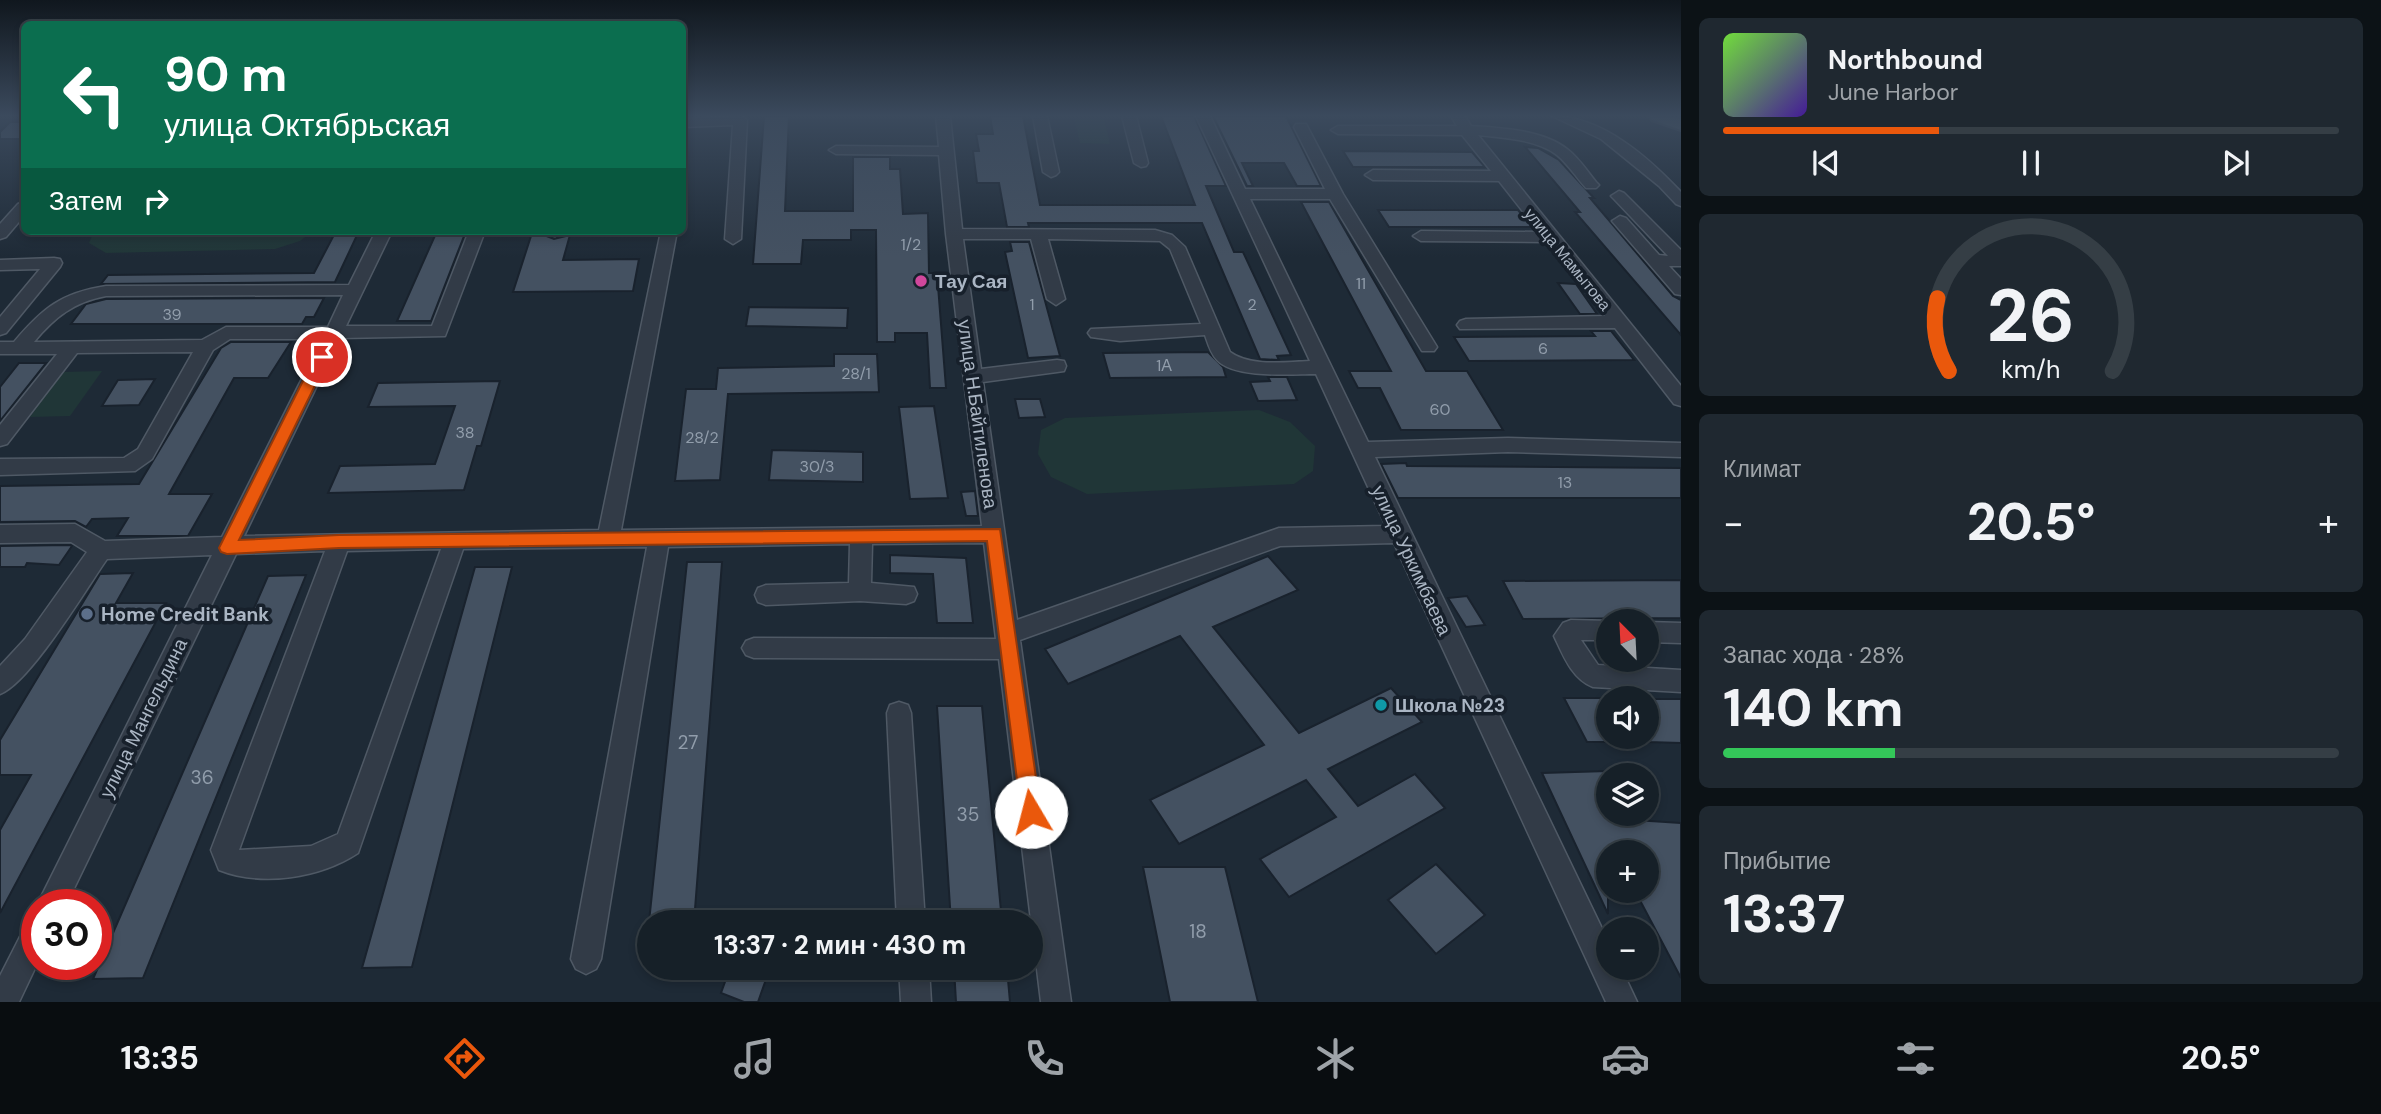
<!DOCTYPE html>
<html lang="ru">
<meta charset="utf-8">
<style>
:root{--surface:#162028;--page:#1f2830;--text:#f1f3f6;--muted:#9ea3a8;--line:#353e45;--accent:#ea580c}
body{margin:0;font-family:"DM Sans",sans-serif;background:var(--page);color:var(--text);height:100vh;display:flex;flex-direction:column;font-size:26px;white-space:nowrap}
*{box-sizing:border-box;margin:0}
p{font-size:23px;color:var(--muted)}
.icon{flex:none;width:38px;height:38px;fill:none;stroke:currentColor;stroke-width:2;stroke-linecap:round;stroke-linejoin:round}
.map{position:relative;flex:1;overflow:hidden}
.drawer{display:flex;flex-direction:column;gap:18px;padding:18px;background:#0c1216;width:700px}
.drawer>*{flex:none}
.hud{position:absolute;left:21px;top:21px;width:665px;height:214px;border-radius:10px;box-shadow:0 4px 10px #0003,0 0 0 2px var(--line);background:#0b6e4f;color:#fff;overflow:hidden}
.needle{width:46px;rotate:336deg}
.fabs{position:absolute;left:1596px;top:609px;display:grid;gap:14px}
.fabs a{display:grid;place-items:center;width:63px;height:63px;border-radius:50%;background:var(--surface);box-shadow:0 4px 10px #0003,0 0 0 2px var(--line);font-size:35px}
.speed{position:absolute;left:21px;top:889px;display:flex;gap:14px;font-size:35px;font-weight:700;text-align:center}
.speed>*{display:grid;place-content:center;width:91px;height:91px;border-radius:50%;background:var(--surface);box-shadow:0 4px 10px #0003,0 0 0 2px var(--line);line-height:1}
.speed .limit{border:10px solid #d22;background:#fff;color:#111}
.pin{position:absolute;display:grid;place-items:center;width:60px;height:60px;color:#fff;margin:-30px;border:4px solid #fff;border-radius:50%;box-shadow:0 2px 7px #0007}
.me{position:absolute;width:77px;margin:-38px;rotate:352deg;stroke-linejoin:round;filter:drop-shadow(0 0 5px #0008)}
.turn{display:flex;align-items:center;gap:24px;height:147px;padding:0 28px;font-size:32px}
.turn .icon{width:91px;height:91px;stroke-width:2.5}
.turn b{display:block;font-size:49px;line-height:60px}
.then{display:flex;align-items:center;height:66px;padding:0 28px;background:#0003;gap:14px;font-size:26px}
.big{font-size:52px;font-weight:700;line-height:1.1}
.drawer .card{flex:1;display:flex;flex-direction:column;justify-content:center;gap:10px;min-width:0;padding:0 24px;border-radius:10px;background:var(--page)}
.drawer .dial{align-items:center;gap:0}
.dial svg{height:182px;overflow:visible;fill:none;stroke:var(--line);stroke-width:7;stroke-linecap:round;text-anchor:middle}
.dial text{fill:var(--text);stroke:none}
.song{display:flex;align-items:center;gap:21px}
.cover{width:84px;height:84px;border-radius:10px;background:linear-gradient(135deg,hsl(100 70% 55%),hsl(260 70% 35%))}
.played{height:7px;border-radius:4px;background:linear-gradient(90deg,var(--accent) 35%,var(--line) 35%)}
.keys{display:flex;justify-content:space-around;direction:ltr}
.heat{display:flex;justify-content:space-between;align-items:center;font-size:38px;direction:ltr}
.charge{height:10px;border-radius:5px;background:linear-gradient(90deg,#34c759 28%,var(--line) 0)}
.trip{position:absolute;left:637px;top:910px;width:406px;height:70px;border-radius:35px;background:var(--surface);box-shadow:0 4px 10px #0003,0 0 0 2px var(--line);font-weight:700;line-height:70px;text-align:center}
.tab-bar{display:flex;height:112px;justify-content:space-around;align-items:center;background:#090d10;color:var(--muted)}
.tab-bar .icon{width:49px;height:49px}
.tab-bar .selected{color:var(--accent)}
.tab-bar b{font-size:32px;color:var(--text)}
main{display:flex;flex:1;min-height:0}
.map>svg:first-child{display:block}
</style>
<main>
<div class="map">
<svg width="1681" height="1002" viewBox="0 0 1681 1002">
<rect width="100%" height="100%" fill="#1e2a36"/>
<g fill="#203637">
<polygon points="1074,118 1104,119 1110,144 1080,143"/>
<polygon points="94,231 313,231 300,241 275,249 106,253 89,243"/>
<polygon points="102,371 70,416 30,417 63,372"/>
<polygon points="1259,410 1290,422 1315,446 1313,471 1294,484 1087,494 1051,477 1038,454 1041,430 1065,418"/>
</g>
<g fill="#445161" stroke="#19222d" stroke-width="2">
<polygon points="764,116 789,116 785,211 853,211 853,157 890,157 890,169 900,169 903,214 928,213 929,273 937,273 946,388 930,388 927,333 895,333 895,342 877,342 876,230 851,230 851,240 803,240 801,264 753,264"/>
<polygon points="990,116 1023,116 1040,205 1195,205 1161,116 1194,116 1226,186 1206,186 1234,252 1243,252 1291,355 1277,356 1279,360 1260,359 1202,223 1028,223 1029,227 1007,227 999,183 977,183 973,151 979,151 976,134 993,134"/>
<polygon points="1213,116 1286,116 1321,186 1297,186 1284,163 1242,163 1253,186 1247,186"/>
<polygon points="10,122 24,122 24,139 0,139 0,132"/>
<polygon points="1525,147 1538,148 1559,160 1594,198 1590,198 1673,296 1681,300 1681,335 1575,212 1580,212"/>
<polygon points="1343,151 1472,152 1485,167 1353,167"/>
<polygon points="1301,202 1329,202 1426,371 1467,371 1503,430 1401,430 1380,388 1358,388 1349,371 1391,371"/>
<polygon points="1378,210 1518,210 1532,227 1389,227"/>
<polygon points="336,231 359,231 335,282 101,284 108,275 314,273"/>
<polygon points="437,231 466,231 431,321 397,321"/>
<polygon points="544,235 554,239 570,235 563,260 639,259 633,291 513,292 531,236"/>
<polygon points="1010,242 1029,242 1060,356 1028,358 1005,252 1012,251"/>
<polygon points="1558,283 1576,284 1597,314 1580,314"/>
<polygon points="324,298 314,317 306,317 302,324 71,324 86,304 106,299"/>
<polygon points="749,307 848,308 847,328 746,326"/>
<polygon points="1591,331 1611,331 1634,360 1469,361 1454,337 1595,336"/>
<polygon points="231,342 291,342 268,378 234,378 169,494 212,494 188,536 117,536 128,518 92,519 86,527 75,521 0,522 0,486 139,484 221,348"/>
<polygon points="1208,352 1223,367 1226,377 1110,378 1103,353"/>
<polygon points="834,354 877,354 879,392 728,394 720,480 675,481 686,389 716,389 718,368 834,366"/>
<polygon points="19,363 46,363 0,421 0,387"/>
<polygon points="1268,377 1287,377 1297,400 1258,401 1250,382 1270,381"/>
<polygon points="155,379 139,405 102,406 118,380"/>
<polygon points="500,381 481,446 477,446 464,490 328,493 340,466 435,464 455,406 368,407 378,383"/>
<polygon points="1015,399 1040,399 1045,417 1019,418"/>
<polygon points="934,406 948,498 910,499 899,407"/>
<polygon points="772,450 863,452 863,482 769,480"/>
<polygon points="1406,463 1407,466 1681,468 1681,498 1398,498 1381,464"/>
<polygon points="975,491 978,516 966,516 961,492"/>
<polygon points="70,545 72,546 59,565 27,563 25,567 0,567 0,546"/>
<polygon points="890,555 966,558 973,623 937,623 933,574 890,573"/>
<polygon points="1268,556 1298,590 1213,627 1299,733 1391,688 1422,722 1328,769 1358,806 1415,774 1445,808 1289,897 1260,859 1336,817 1306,780 1179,844 1150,800 1264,745 1180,636 1068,684 1045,649"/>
<polygon points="687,562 722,562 694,922 649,922"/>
<polygon points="475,567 512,567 412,967 362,968"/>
<polygon points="133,573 116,603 166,603 0,913 0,830 31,775 0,775 0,740 100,574"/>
<polygon points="306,575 143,978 93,979 268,576"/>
<polygon points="1681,580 1681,618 1523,619 1503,581"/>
<polygon points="1467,596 1485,625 1466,627 1448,598"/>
<polygon points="1564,698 1608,698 1608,742 1587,742"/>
<polygon points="1647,699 1681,699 1681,743 1647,742"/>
<polygon points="937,706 982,706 1002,922 951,922"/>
<polygon points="1608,771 1608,814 1631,814 1635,820 1681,823 1681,978 1635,891 1647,891 1647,852 1608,852 1608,914 1542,773"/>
<polygon points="1436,864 1485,915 1436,954 1388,900"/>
<polygon points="1143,867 1225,867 1258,1002 1170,1002"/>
<polygon points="730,968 770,968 758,1002 744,1002 721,993"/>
<polygon points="954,968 1007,968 1010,1002 956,1002"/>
</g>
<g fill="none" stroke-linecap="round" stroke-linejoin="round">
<defs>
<g id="minor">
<polygon points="742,116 747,120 741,239 733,244 725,239 733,125 684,127 682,119"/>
<path d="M936 116H950L962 229 1155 230 1172 235 1185 247 1230 352C1250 367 1286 362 1310 361L1196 116H1210L1245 189H1325L1294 127 1296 124H1306L1343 194 1437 347 1434 351H1422L1330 199H1250L1368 442 1508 438 1681 443V457L1508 452 1375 457 1608 941V968H1621L1637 1002H1606L1394 543 1280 546 1020 640 1071 1002H1041L999 659 754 658 746 655 742 648 746 641 754 638 996 639 984 543 872 544 871 583 914 587 917 594 914 601 906 604 860 601 766 605 758 602 755 595 758 588 766 585 849 583 850 544 668 547 601 959 596 969 586 974 576 969 571 959 647 547 463 549 358 853C320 878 262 887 219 870L211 850 325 551 236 554 66 905H37L212 555 107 559C86 589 30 683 0 694V666L25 639 87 552 71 542 0 543V525L75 524 105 541 222 537 322 339H230L213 350 152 459 135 471 0 475V459L124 458 138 449 193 352 77 353 7 444 0 446V425L57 354H0V342H14C43 308 61 293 106 286L349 285 376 231H392L346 326H432L469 231H485L445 336 340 338 244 536 599 530 661 231H677L621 530 982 526 946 234 939 155 836 154 829 150 836 146 939 147ZM963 239H1031L1047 299 1056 305 1065 299 1048 239 1160 241 1170 249 1201 324 1091 329 1088 333 1091 337 1120 341 1205 335C1208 344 1211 354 1217 360 1235 379 1292 374 1316 374L1386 526 1279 528 1017 620 983 382 1057 372 1064 371 1066 366 1064 361 1057 360 981 369ZM343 295 328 327H226L202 340 34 342C55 317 74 302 106 296ZM441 549 338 834 311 846 239 850 347 551Z"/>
<polygon points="1033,116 1047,116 1059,172 1056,175 1051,177 1043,172"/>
<polygon points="1122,116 1136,116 1148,163 1146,166 1141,167 1134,163"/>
<path d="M1451 116H1465L1471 126C1501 128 1543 130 1567 149 1579 158 1587 171 1596 182L1599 185 1596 188H1586C1576 177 1568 164 1557 155 1536 139 1503 138 1478 135L1681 386V406L1674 404 1615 328 1460 329 1457 325 1460 321 1466 319 1605 316 1547 242 1421 241 1413 236 1421 231 1539 232 1499 181 1373 180 1365 175 1373 170 1491 171 1462 135 1338 134 1331 130 1338 126H1457Z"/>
<path d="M1552 116C1602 116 1648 157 1681 192V206L1676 204 1659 186 1601 139Z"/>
<polygon points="1619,191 1624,193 1681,250 1681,266 1669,266 1681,279 1681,295 1675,294 1612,221 1620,216 1626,218 1659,255 1668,256 1614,199 1611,196"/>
<polygon points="24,202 24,216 6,237 0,239 0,224 18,204"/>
<polygon points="544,231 563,231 555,236 546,234"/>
<polygon points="54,258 60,259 62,263 60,267 6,333 0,335 0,317 40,269 0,270 0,260"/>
<path d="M1571 620 1612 621H1608V640H1581L1598 665 1681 670V692L1593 687C1572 679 1563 655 1554 636L1563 623Z"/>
<polygon points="1647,622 1681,623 1681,643 1647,642"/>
<polygon points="899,702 908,705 911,713 925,922 897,922 887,713 890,705"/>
<polygon points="37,919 37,964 19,1002 0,1002 0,976 27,923"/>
<polygon points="899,968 929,968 931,1002 901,1002"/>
</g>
<polygon id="major" points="1649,116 1681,119 1681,130 1652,120"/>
</defs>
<use href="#minor" stroke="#4f5965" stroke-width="3"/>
<use href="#major" stroke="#3b4450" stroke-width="4"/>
<use href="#minor" fill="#323b47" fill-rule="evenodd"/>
<use href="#major" fill="#4f5b67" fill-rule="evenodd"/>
</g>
<linearGradient id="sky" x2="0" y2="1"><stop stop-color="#10171e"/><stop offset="0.45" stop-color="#3b4a5d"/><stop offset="1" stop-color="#3b4a5d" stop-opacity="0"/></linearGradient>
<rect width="1681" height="257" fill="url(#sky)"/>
<polygon fill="#ea580c" stroke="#983908" stroke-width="2" points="322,352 329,357 239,540 339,535 1000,529 1041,812 1038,819 1031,822 1024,819 1021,812 987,541 339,548 227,554 221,552 219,548 315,357"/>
<circle fill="#d1479c" stroke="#17202b" stroke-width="2.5" cx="921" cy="281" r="7"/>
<circle fill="#5c6f8a" stroke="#17202b" stroke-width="2.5" cx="87" cy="614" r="7"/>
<circle fill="#0f9aa8" stroke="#17202b" stroke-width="2.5" cx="1381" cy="705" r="7"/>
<g text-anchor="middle" stroke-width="7" stroke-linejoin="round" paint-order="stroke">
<g font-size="16" fill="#919dab">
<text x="911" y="250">1/2</text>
<text x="1361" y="289">11</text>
<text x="1032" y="310">1</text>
<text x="1252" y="310">2</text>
<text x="172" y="320">39</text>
<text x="1543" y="354">6</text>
<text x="1164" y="371">1А</text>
<text x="856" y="379">28/1</text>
<text x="1440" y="415">60</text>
<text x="465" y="438">38</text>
<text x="702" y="443">28/2</text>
<text x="817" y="472">30/3</text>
<text x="1565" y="488">13</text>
</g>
<g font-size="16" fill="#abb6c4" stroke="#17202b">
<text transform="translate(1568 259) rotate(51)" y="6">улица Мамытова</text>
</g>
<g font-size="19" font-weight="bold" fill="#abb6c4" stroke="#17202b" text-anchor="start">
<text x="935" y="288">Тау Сая</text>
<text x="101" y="621">Home Credit Bank</text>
<text x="1395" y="712">Школа №23</text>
</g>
<g font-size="19" fill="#abb6c4" stroke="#17202b">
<text transform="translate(978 414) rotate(82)" y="7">улица Н.Байтиленова</text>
<text transform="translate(1412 560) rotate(65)" y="7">улица Уркимбаева</text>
<text transform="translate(143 718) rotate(-64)" y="7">улица Мангельдина</text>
</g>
<g font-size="19" fill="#919dab">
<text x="688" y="749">27</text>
<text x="202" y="784">36</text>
<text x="968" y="821">35</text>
<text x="1198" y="938">18</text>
</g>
</g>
</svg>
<div class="fabs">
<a><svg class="needle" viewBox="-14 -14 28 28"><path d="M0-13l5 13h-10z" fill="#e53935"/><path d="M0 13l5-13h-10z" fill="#9ea3a8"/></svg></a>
<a><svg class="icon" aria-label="sound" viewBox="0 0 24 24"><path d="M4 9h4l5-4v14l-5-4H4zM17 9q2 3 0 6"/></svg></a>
<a><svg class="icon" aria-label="layers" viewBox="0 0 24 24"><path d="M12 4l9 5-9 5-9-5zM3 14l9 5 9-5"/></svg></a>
<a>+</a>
<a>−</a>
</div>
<div class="speed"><div class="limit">30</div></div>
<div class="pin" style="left:322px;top:357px;background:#d93025"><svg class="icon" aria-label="arrive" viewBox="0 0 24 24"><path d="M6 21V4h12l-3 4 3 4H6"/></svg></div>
<svg class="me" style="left:1031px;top:812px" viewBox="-20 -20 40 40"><circle r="19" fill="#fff"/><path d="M0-13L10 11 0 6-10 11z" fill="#ea580c"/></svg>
<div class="trip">13:37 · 2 мин · 430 m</div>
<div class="hud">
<div class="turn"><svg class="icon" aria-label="left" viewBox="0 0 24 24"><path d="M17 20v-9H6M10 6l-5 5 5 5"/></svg><div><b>90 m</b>улица Октябрьская</div></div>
<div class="then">Затем<svg class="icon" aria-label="right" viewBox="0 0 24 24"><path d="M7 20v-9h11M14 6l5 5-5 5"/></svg></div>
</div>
</div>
<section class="drawer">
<div class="card">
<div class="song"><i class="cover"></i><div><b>Northbound</b><p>June Harbor</p></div></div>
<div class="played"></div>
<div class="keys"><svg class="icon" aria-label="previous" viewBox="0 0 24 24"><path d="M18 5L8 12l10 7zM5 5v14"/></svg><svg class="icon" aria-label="pause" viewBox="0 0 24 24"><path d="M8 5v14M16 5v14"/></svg><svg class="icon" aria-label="next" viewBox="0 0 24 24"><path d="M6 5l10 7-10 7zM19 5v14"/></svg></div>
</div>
<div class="card dial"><svg viewBox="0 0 100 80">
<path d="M14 69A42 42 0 1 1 86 69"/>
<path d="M14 69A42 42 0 0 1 9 37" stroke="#ea580c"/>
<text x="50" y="56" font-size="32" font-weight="700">26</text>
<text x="50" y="72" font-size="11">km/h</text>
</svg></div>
<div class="card"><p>Климат</p>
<div class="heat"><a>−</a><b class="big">20.5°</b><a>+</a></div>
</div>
<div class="card"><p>Запас хода · 28%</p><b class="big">140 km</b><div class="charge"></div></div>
<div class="card"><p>Прибытие</p><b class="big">13:37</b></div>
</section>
</main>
<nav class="tab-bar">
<b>13:35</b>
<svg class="icon selected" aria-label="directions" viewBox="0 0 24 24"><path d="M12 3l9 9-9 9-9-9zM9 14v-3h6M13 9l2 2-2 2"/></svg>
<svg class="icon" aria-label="music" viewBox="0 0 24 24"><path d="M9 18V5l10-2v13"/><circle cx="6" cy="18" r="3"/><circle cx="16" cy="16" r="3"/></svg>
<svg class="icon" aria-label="phone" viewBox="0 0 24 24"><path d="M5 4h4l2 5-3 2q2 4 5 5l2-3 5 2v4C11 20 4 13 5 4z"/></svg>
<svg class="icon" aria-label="climate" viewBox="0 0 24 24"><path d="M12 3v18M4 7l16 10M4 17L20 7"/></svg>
<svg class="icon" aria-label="car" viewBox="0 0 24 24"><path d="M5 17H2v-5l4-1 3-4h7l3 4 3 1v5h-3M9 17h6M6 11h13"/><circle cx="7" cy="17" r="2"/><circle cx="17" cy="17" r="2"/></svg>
<svg class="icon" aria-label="filters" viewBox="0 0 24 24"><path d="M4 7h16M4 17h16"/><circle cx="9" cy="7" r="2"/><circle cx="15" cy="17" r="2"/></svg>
<b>20.5°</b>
</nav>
